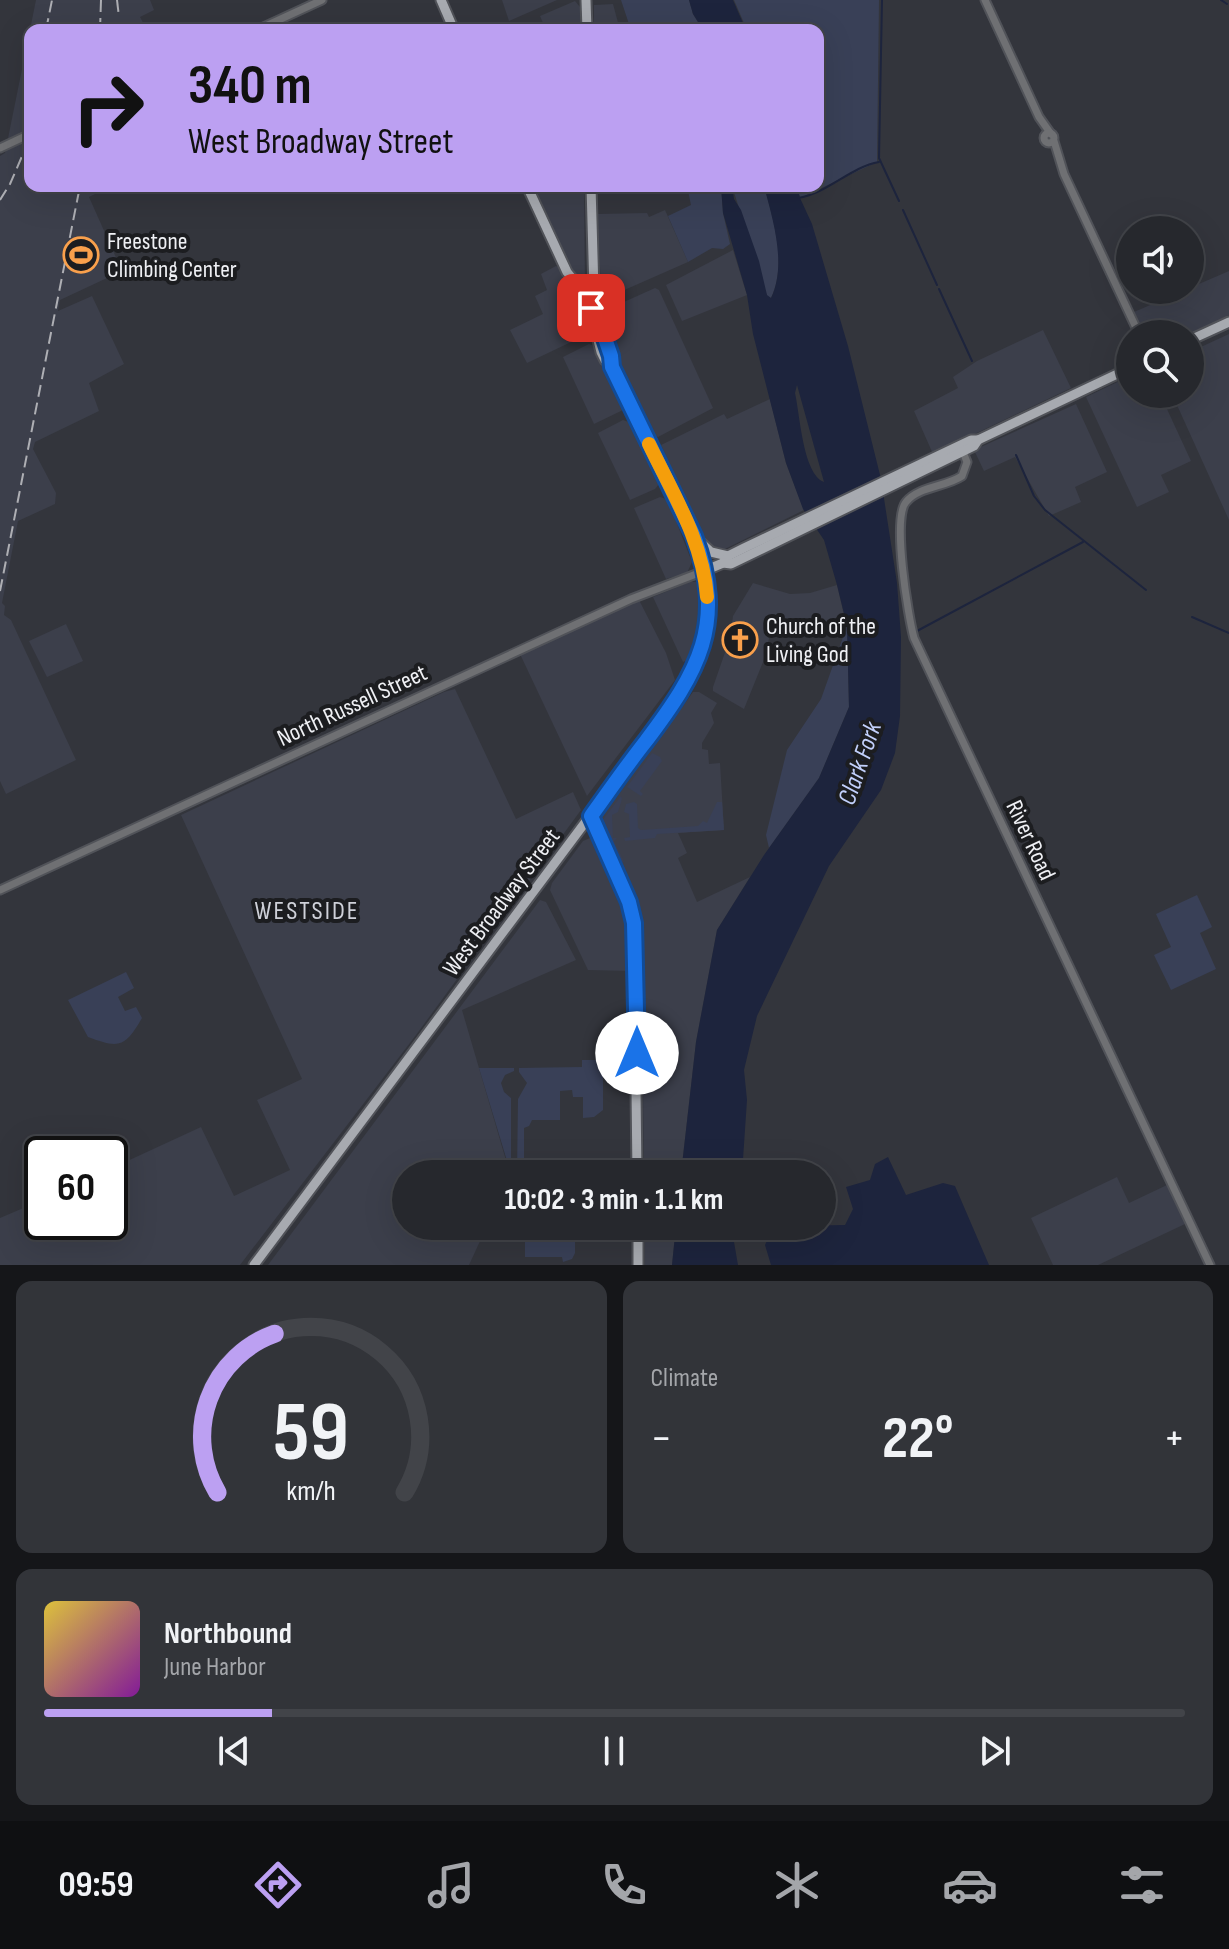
<!DOCTYPE html>
<meta charset="utf-8">
<style>
:root{--surface:#26282d;--page:#323439;--text:#f1f3f6;--muted:#a4a6aa;--line:#424449;--accent:#bca0f2}
body{margin:0;font-family:"Sofia Sans Condensed",sans-serif;background:var(--page);color:var(--text);height:100vh;display:flex;flex-direction:column;font-size:30px;white-space:nowrap}
*{box-sizing:border-box;margin:0}
p{font-size:26px;color:var(--muted)}
.icon{flex:none;width:44px;height:44px;fill:none;stroke:currentColor;stroke-width:2;stroke-linecap:round;stroke-linejoin:round}
.map{position:relative;height:1265px;overflow:hidden}
.side{display:flex;flex-direction:column;gap:16px;padding:16px;background:#151619;flex:1}
.side>*{flex:none}
.top-card{position:absolute;left:24px;top:24px;width:800px;height:168px;border-radius:16px;box-shadow:0 8px 32px #0002,0 0 0 2px var(--line);background:#bca0f2;color:#111;overflow:hidden}
.fabs{position:absolute;left:1116px;top:216px;display:grid;gap:16px}
.fabs a{display:grid;place-items:center;width:88px;height:88px;border-radius:50%;background:var(--surface);box-shadow:0 8px 32px #0002,0 0 0 2px var(--line);font-size:40px}
.speed{position:absolute;left:24px;top:1136px;display:flex;gap:16px;font-size:40px;font-weight:700;text-align:center}
.speed>*{display:grid;place-content:center;width:104px;height:104px;border-radius:50%;background:var(--surface);box-shadow:0 8px 32px #0002,0 0 0 2px var(--line);line-height:1}
.speed .limit{border:4px solid #111;border-radius:12px;background:#fff;color:#111}
.pin{position:absolute;display:grid;place-items:center;width:68px;height:68px;color:#fff;margin:-34px;border-radius:16px;box-shadow:0 4px 12px #0006}
.me{position:absolute;width:88px;margin:-44px;rotate:0deg;stroke-linejoin:round;filter:drop-shadow(0 0 6px #0008)}
.turn{display:flex;align-items:center;gap:28px;height:168px;padding:0 32px;font-size:36px}
.turn .icon{width:104px;height:104px;stroke-width:2.5}
.turn b{display:block;font-size:56px;line-height:68px}
.big{font-size:60px;font-weight:700;line-height:1.1}
.side .tile{flex:1;display:flex;flex-direction:column;justify-content:center;gap:12px;min-width:0;padding:0 28px;border-radius:16px;background:var(--page)}
.side .dial{align-items:center;gap:0}
.dial svg{height:208px;overflow:visible;fill:none;stroke:var(--line);stroke-width:7;stroke-linecap:round;text-anchor:middle}
.dial text{fill:var(--text);stroke:none}
.song{display:flex;align-items:center;gap:24px}
.cover{width:96px;height:96px;border-radius:12px;background:linear-gradient(135deg,hsl(50 70% 55%),hsl(290 70% 35%))}
.played{height:8px;border-radius:4px;background:linear-gradient(90deg,var(--accent) 20%,var(--line) 20%)}
.keys{display:flex;justify-content:space-around;direction:ltr}
.heat{display:flex;justify-content:space-between;align-items:center;font-size:44px;direction:ltr}
.side .tiles{flex:1;display:grid;gap:16px;grid-template-columns:1fr 1fr}
.tile:last-child{grid-column:span 2}
.trip{position:absolute;left:392px;top:1160px;width:444px;height:80px;border-radius:40px;background:var(--surface);box-shadow:0 8px 32px #0002,0 0 0 2px var(--line);font-weight:700;line-height:80px;text-align:center}
.tab-bar{display:flex;height:128px;justify-content:space-around;align-items:center;background:#0f1012;color:var(--muted)}
.tab-bar .icon{width:56px;height:56px}
.tab-bar .on{color:var(--accent)}
.tab-bar b{font-size:36px;color:var(--text)}
.map>svg:first-child{display:block}
</style>
<div class="map">
<svg width="1229" height="1265" viewBox="0 0 1229 1265">
<rect width="100%" height="100%" fill="#33353c"/>
<g fill="#3c3f4b">
<polygon points="36,0 150,0 154,10 140,17 147,30 30,30 30,186 111,186 89,197 122,271 60,300 58,311 92,296 124,364 89,383 99,411 35,442 33,449 56,493 55,504 18,521 2,603 5,606 4,615 11,620 76,760 6,794 0,781 0,156 5,153"/>
<polygon points="502,0 557,0 509,21"/>
<polygon points="575,1 580,7 580,30 546,30 540,16"/>
<polygon points="613,4 620,30 594,30 594,5"/>
<polygon points="533,186 584,186 585,289 579,288"/>
<polygon points="665,210 688,262 604,299 601,293 598,214 647,213 649,217"/>
<polygon points="733,250 747,295 682,321 666,285"/>
<polygon points="556,266 560,268 574,298 584,308 590,333 527,363 510,330 543,314 535,296 547,290 541,274"/>
<polygon points="1229,271 1229,315 1189,334 1136,334 1127,315"/>
<polygon points="655,288 659,290 713,408 658,437 654,435 612,344 604,316 606,310"/>
<polygon points="1043,330 1071,388 933,454 914,411 958,388 953,377 977,361"/>
<polygon points="1229,334 1229,520 1172,394 1190,394 1190,352"/>
<polygon points="589,344 595,346 623,410 594,424 563,357"/>
<polygon points="1130,376 1130,394 1160,394 1191,461 1161,475 1169,492 1137,507 1086,397"/>
<polygon points="770,399 786,463 804,510 723,550 716,550 703,538 661,445 724,414 727,419"/>
<polygon points="1076,404 1107,472 1075,487 1081,502 1049,516 1015,457 984,471 974,450"/>
<polygon points="623,420 631,423 659,484 655,489 630,500 598,433"/>
<polygon points="660,497 666,499 669,503 692,562 687,573 666,579 634,508"/>
<polygon points="690,582 697,582 698,587 698,625 688,660 683,662 653,597"/>
<polygon points="753,583 790,594 810,593 837,585 844,615 799,631 772,627 763,662 744,709 713,691 713,687 730,638 733,616"/>
<polygon points="639,600 666,653 675,680 587,796 520,654"/>
<polygon points="66,624 83,661 47,677 29,641"/>
<polygon points="455,689 516,819 573,792 581,810 416,1035 240,1265 0,1265 0,1218 42,1200 42,1222 110,1222 110,1169 201,1127 234,1196 290,1170 257,1100 302,1079 181,815 444,692"/>
<polygon points="693,692 699,692 717,703 711,713 714,723 702,743 702,749 708,750 709,764 720,763 724,830 678,833 687,853 678,858 697,902 750,877 717,930 696,1042 681,1174 644,1174 641,927 633,898 599,821"/>
<polygon points="590,838 597,844 625,903 630,930 632,971 588,970 550,890 552,883 583,841"/>
<polygon points="540,900 546,902 576,960 462,1010 510,1174 406,1174 406,1226 487,1226 469,1265 268,1265"/>
<polygon points="1117,1177 1129,1203 1167,1185 1185,1224 1098,1265 1053,1265 1031,1218"/>
<polygon points="645,1226 676,1226 672,1265 645,1265"/>
</g>
<g fill="#394057">
<polygon points="621,0 689,0 693,14 703,30 631,30"/>
<polygon points="734,0 879,0 877,162 800,198 797,186 818,186 818,30 747,30"/>
<polygon points="687,186 721,186 723,213 730,244 723,249 712,248 688,262 668,216 691,205"/>
<path d="M732 186H764C774 221 787 264 771 298L767 296Z"/>
<polygon points="847,626 849,707 819,778 769,848 766,835 787,750 821,699"/>
<polygon points="652,753 660,757 662,761 640,791 643,794 641,796 627,787"/>
<polygon points="621,796 622,799 618,812 612,815 613,838 617,838 614,841 624,862 619,864 601,822"/>
<polygon points="634,802 637,804 638,828 641,830 698,826 703,821 707,823 717,802 722,802 724,830 657,834 655,838 625,841 624,838 630,837 629,814 624,812 626,804"/>
<polygon points="1197,895 1212,927 1200,933 1216,969 1171,990 1154,955 1171,947 1156,914"/>
<path d="M126 972 134 988 118 997 125 1011 136 1007 142 1018C125 1047 120 1049 88 1037L68 1000Z"/>
<polygon points="582,1060 603,1060 603,1110 594,1117 583,1118 583,1097 573,1097 572,1090 560,1091 560,1120 532,1120 529,1126 524,1128 524,1174 517,1174 518,1099 527,1083 519,1072 519,1068 582,1067"/>
<polygon points="479,1068 514,1068 514,1071 505,1075 501,1083 504,1092 511,1098 511,1174"/>
<polygon points="525,1226 575,1226 575,1253 572,1259 563,1262 562,1257 525,1257"/>
</g>
<g fill="#1d243d" fill-rule="evenodd">
<polygon points="689,0 733,0 746,30 703,30 693,14"/>
<path d="M721 186H732L734 199 741 210 759 261 767 295 771 298C787 265 773 220 764 186H797L800 198 812 224 848 346 881 479 897 583 901 637 900 716 895 753 881 790 829 866 757 1016 744 1070 747 1100 742 1174H681L696 1042 717 930 764 855 819 778 849 707 847 626 837 585 824 540 803 509 786 463 753 334 747 295 723 213ZM797 385 824 482C803 474 800 415 795 393Z"/>
<polygon points="888,1157 906,1195 943,1183 955,1186 989,1265 771,1265 765,1245 772,1230 793,1226 845,1225 853,1209 846,1187 870,1180 875,1164"/>
<polygon points="676,1226 736,1226 734,1242 738,1265 672,1265"/>
</g>
<g fill="none" stroke-linecap="round" stroke-linejoin="round">
<g stroke="#1d243d" stroke-width="2">
<polyline points="882,0 879,158 899,201"/>
<polyline points="1221,0 1227,4"/>
<path d="M798 198C827 194 850 167 879 162"/>
<polyline points="903,210 937,285"/>
<polyline points="939,289 972,361"/>
<polyline points="1016,455 1034,496 1045,510 1146,590"/>
<polyline points="1192,617 1229,633"/>
<polyline points="917,631 1083,542"/>
</g>
<defs>
<g id="minor">
<polyline points="985,0 1039,117 1051,134"/>
<polyline points="257,30 322,0"/>
<circle cx="1049" cy="138" r="5"/>
<polyline points="1054,141 1064,174 1139,334"/>
<polyline points="0,148 30,134"/>
<path d="M963 452 967 462 962 476C946 487 919 486 906 502 892 518 908 616 914 638L1210 1265"/>
<polyline points="0,890 631,599 704,571"/>
</g>
<g id="major">
<polyline points="441,0 454,30"/>
<polyline points="586,0 587,30"/>
<polyline points="527,186 567,272 596,308 611,356 611,365"/>
<polyline points="1190,340 1229,322"/>
<polyline points="697,539 711,552 728,556"/>
<polyline points="723,563 728,556 744,548 971,440 978,440 1130,368"/>
<polyline points="704,571 723,563 731,564 974,446 978,440"/>
<polyline points="591,816 629,902 634,923 637,1174"/>
<polyline points="638,1226 638,1265"/>
<path d="M254 1265 676 701C731 616 705 558 664 476 646 439 628 402 611 365L605 360 601 352 591 313 594 291 591 186"/>
</g>
</defs>
<use href="#minor" stroke="#515359" stroke-width="11"/>
<use href="#major" stroke="#515359" stroke-width="13"/>
<use href="#minor" stroke="#6f7073" stroke-width="7"/>
<use href="#major" stroke="#a7aab0" stroke-width="9"/>
<g stroke="#aeafb4" stroke-width="2" stroke-dasharray="12 6" stroke-linecap="butt">
<polyline points="117,0 119,17"/>
<polyline points="46,30 52,0"/>
<polyline points="100,30 101,0"/>
<polyline points="0,200 10,184 26,147"/>
<polyline points="0,591 80,186"/>
</g>
</g>
<g fill="none" stroke-linecap="round" stroke-linejoin="round">
<defs>
<path id="route" d="M591 308 593 303 611 356 612 367 694 536C727 624 698 672 646 741 627 765 609 791 591 816L629 902 634 923 637 1053"/>
</defs>
<use href="#route" stroke="#114b97" stroke-width="20"/>
<use href="#route" stroke="#1a73e8" stroke-width="14"/>
<path stroke="#f59e0b" stroke-width="14" d="M649 444C673 494 703 541 707 597"/>
</g>
<defs>
<symbol id="stadium-ring" viewBox="-11 -11 22 22"><circle r="9.5" fill="#1c1d20" stroke="#f9a04c" stroke-width="1.5"/><path d="M0-5a6.5 5 0 1 0 0 10a6.5 5 0 1 0 0-10ZM-3.5-1.8h7v3.6h-7Z" fill="#f9a04c"/></symbol>
<symbol id="church-ring" viewBox="-11 -11 22 22"><circle r="9.5" fill="#1c1d20" stroke="#f9a04c" stroke-width="1.5"/><path d="M-1.2-6h2.4v3.5h3.3v2.4h-3.3V6h-2.4V-.1h-3.3v-2.4h3.3Z" fill="#f9a04c"/></symbol>
</defs>
<g fill-rule="evenodd">
<use href="#stadium-ring" x="61" y="235" width="40" height="40"/>
<use href="#church-ring" x="720" y="620" width="40" height="40"/>
</g>
<g text-anchor="middle" stroke-width="8" stroke-linejoin="round" paint-order="stroke">
<g font-size="24" fill="#eff0f4" stroke="#1c1d20" text-anchor="start">
<text x="107" y="249">Freestone<tspan x="107" dy="28">Climbing Center</tspan></text>
<text x="766" y="634">Church of the<tspan x="766" dy="28">Living God</tspan></text>
</g>
<g font-size="24" fill="#eff0f4" stroke="#1c1d20">
<text transform="translate(352 705) rotate(-25)" y="8">North Russell Street</text>
<text transform="translate(1031 840) rotate(65)" y="8">River Road</text>
<text transform="translate(501 902) rotate(-53)" y="8">West Broadway Street</text>
</g>
<g font-size="26" font-style="italic" fill="#c2d0fb" stroke="#1c1d20">
<text transform="translate(859 763) rotate(-71)" y="9">Clark Fork</text>
</g>
<g font-size="26" letter-spacing="2" fill="#cfd1d9" stroke="#1c1d20">
<text x="307" y="919">WESTSIDE</text>
</g>
</g>
</svg>
<div class="fabs">
<a><svg class="icon" aria-label="sound" viewBox="0 0 24 24"><path d="M4 9h4l5-4v14l-5-4H4zM17 9q2 3 0 6"/></svg></a>
<a><svg class="icon" aria-label="search" viewBox="0 0 24 24"><circle cx="10" cy="10" r="6"/><path d="M15 15l6 6"/></svg></a>
</div>
<div class="speed"><div class="limit">60</div></div>
<div class="pin" style="left:591px;top:308px;background:#d93025"><svg class="icon" aria-label="arrive" viewBox="0 0 24 24"><path d="M6 21V4h12l-3 4 3 4H6"/></svg></div>
<svg class="me" style="left:637px;top:1053px" viewBox="-20 -20 40 40"><circle r="19" fill="#fff"/><path d="M0-13L10 11 0 6-10 11z" fill="#1a73e8"/></svg>
<div class="trip">10:02 · 3 min · 1.1 km</div>
<div class="top-card">
<div class="turn"><svg class="icon" aria-label="right" viewBox="0 0 24 24"><path d="M7 20v-9h11M14 6l5 5-5 5"/></svg><div><b>340 m</b>West Broadway Street</div></div>
</div>
</div>
<section class="side">
<div class="tiles">
<div class="tile dial"><svg viewBox="0 0 100 80">
<path d="M14 69A42 42 0 1 1 86 69"/>
<path d="M14 69A42 42 0 0 1 36 8" stroke="#bca0f2"/>
<text x="50" y="56" font-size="32" font-weight="700">59</text>
<text x="50" y="72" font-size="11">km/h</text>
</svg></div>
<div class="tile"><p>Climate</p>
<div class="heat"><a>−</a><b class="big">22°</b><a>+</a></div>
</div>
<div class="tile">
<div class="song"><i class="cover"></i><div><b>Northbound</b><p>June Harbor</p></div></div>
<div class="played"></div>
<div class="keys"><svg class="icon" aria-label="previous" viewBox="0 0 24 24"><path d="M18 5L8 12l10 7zM5 5v14"/></svg><svg class="icon" aria-label="pause" viewBox="0 0 24 24"><path d="M8 5v14M16 5v14"/></svg><svg class="icon" aria-label="next" viewBox="0 0 24 24"><path d="M6 5l10 7-10 7zM19 5v14"/></svg></div>
</div>
</div>
</section>
<nav class="tab-bar">
<b>09:59</b>
<svg class="icon on" aria-label="directions" viewBox="0 0 24 24"><path d="M12 3l9 9-9 9-9-9zM9 14v-3h6M13 9l2 2-2 2"/></svg>
<svg class="icon" aria-label="music" viewBox="0 0 24 24"><path d="M9 18V5l10-2v13"/><circle cx="6" cy="18" r="3"/><circle cx="16" cy="16" r="3"/></svg>
<svg class="icon" aria-label="phone" viewBox="0 0 24 24"><path d="M5 4h4l2 5-3 2q2 4 5 5l2-3 5 2v4C11 20 4 13 5 4z"/></svg>
<svg class="icon" aria-label="climate" viewBox="0 0 24 24"><path d="M12 3v18M4 7l16 10M4 17L20 7"/></svg>
<svg class="icon" aria-label="car" viewBox="0 0 24 24"><path d="M5 17H2v-5l4-1 3-4h7l3 4 3 1v5h-3M9 17h6M6 11h13"/><circle cx="7" cy="17" r="2"/><circle cx="17" cy="17" r="2"/></svg>
<svg class="icon" aria-label="filters" viewBox="0 0 24 24"><path d="M4 7h16M4 17h16"/><circle cx="9" cy="7" r="2"/><circle cx="15" cy="17" r="2"/></svg>
</nav>
